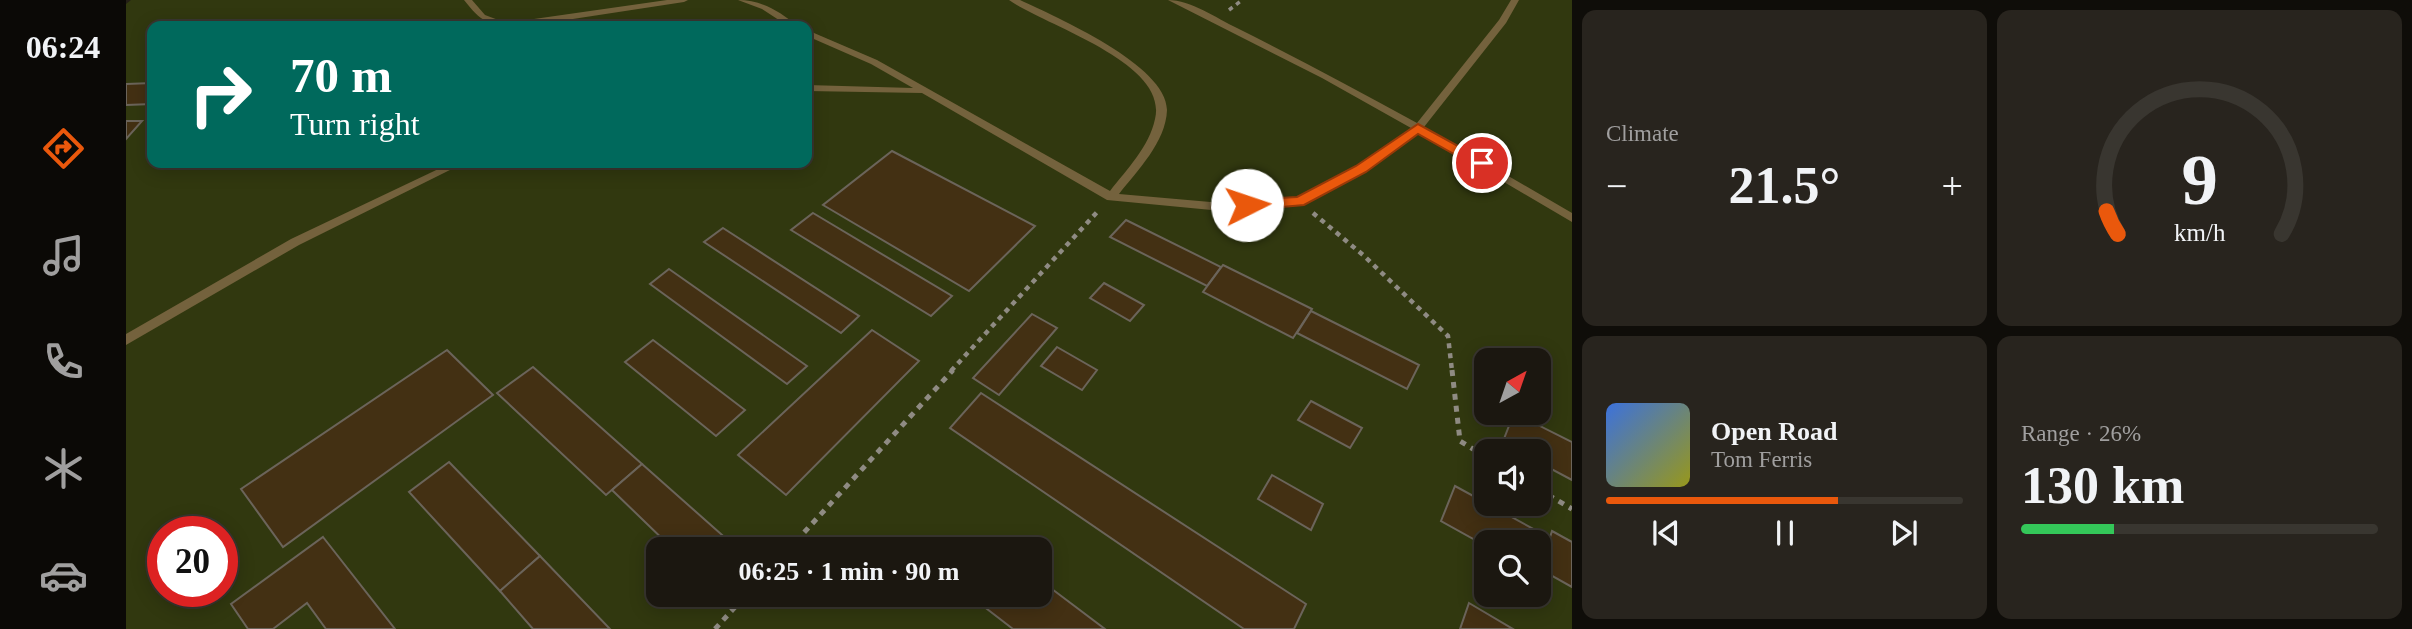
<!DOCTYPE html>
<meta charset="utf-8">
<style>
:root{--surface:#1b1710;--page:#28241e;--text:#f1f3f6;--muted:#a09f9f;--line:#393630;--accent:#ea580c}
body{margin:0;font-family:Georgia,serif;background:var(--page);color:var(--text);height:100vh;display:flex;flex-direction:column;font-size:26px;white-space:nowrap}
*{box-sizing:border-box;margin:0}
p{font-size:23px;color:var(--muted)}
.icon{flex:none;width:38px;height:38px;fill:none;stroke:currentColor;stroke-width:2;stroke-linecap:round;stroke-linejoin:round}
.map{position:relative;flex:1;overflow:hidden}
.side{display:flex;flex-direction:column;gap:10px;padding:10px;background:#0f0d09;width:840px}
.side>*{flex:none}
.guide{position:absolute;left:21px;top:21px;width:665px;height:147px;border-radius:14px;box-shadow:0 4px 18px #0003,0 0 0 2px var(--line);background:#00695c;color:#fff;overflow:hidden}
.needle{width:46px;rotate:40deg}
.tools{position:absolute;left:1348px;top:348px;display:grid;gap:14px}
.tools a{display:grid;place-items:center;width:77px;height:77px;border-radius:14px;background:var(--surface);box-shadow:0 4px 18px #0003,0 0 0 2px var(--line);font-size:35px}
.speed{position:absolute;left:21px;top:516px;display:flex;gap:14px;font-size:35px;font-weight:700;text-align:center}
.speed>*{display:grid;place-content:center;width:91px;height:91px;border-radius:50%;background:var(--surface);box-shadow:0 4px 18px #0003,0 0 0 2px var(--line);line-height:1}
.speed .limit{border:10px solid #d22;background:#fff;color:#111}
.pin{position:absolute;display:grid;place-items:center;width:60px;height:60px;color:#fff;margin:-30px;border:4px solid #fff;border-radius:50%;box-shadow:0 2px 7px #0007}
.me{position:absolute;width:77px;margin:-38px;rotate:86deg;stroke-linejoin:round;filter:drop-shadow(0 0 5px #0008)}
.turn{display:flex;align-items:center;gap:24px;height:147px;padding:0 28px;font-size:32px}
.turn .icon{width:91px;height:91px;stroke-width:2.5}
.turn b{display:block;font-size:49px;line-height:60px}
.big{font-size:52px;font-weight:600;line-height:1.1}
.side .tile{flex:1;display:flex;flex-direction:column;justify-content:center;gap:10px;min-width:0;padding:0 24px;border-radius:14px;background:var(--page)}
.side .dial{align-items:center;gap:0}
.dial svg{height:182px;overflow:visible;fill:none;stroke:var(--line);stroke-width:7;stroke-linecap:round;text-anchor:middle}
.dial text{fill:var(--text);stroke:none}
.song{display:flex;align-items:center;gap:21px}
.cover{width:84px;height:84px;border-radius:10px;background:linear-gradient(135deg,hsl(220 70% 55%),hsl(60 70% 35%))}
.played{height:7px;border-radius:4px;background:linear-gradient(90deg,var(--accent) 65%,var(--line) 65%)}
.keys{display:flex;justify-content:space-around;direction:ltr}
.heat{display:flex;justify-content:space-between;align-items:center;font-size:38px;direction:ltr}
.charge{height:10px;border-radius:5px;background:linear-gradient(90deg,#34c759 26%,var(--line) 0)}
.side .tiles{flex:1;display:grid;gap:10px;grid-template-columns:repeat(2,1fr)}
.trip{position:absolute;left:520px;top:537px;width:406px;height:70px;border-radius:14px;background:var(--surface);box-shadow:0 4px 18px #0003,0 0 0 2px var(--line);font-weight:600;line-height:70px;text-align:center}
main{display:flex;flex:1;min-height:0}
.menu{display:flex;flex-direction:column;width:126px;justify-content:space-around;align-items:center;background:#0b0906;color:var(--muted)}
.menu .icon{width:49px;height:49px}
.menu .current{color:var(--accent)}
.menu b{font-size:32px;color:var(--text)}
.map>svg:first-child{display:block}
</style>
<main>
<nav class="menu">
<b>06:24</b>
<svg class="icon current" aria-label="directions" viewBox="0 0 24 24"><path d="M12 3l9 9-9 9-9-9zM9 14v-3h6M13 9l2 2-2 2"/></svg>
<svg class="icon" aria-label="music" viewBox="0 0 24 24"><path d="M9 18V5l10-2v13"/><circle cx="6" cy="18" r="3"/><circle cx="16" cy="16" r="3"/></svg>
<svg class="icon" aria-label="phone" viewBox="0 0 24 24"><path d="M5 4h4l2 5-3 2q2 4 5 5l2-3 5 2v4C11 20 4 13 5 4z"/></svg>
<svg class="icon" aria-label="climate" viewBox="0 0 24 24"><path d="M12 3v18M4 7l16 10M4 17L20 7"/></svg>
<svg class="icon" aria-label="car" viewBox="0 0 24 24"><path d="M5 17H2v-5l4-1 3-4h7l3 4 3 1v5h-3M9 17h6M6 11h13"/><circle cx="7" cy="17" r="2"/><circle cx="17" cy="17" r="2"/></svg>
</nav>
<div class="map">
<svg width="1446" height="629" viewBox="0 0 1446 629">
<rect width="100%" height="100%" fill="#241f16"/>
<path fill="#31380f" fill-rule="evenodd" d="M5 0H1446V629H0V4ZM26 26H681V163H26ZM1360 360H1412V413H1360ZM1360 452H1412V504H1360ZM37 532H96V592H37ZM1360 542H1412V595H1360ZM532 550H914V595H532Z"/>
<g fill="#433013" stroke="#6b645a" stroke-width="2">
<polygon points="26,83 26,104 0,105 0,84"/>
<polygon points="0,121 16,121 0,139"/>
<polygon points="766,151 909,226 843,291 697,205"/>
<polygon points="687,213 826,296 805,316 665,230"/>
<polygon points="1000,220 1095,267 1081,286 984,237"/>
<polygon points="597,228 733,316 715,333 578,242"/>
<polygon points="1097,265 1186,309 1167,338 1077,292"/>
<polygon points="543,269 681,366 661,384 524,284"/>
<polygon points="978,283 1018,305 1004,321 964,298"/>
<polygon points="1185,311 1293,365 1281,389 1171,333"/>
<polygon points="906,314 931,328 873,395 847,378"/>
<polygon points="746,330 793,361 660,495 612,455"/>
<polygon points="527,340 619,410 590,436 499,362"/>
<polygon points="931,347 971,370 956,390 915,366"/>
<polygon points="321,350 367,395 157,547 115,489"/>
<polygon points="407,367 516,464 480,495 371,393"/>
<polygon points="855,393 1180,604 1168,629 1118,629 824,428"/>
<polygon points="1185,401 1236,428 1224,448 1172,420"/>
<polygon points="1388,413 1446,442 1446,480 1412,462 1412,452 1391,452 1376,444"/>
<polygon points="323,462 414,556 374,591 283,492"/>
<polygon points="516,464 613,550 548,550 486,490"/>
<polygon points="1146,475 1197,504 1185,530 1132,499"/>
<polygon points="1329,486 1424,538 1412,575 1412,542 1360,542 1360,546 1315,521"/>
<polygon points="1426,531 1446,542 1446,587 1414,569"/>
<polygon points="197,537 269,629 200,629 181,603 147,629 122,629 105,604"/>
<polygon points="414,556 484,629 407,629 374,591"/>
<polygon points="914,580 979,629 887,629 852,602 857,595 914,595"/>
<polygon points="1343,603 1387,629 1334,629"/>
</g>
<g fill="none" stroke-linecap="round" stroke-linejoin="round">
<polyline stroke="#8f8b83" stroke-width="3.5" stroke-dasharray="4.5 4.5" stroke-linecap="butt" points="1103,10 1116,0"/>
<g stroke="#8f8b83" stroke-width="4.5" stroke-dasharray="5 5" stroke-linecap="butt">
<polyline points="1187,213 1237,255 1322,336 1326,371"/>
<polyline points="825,371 973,210"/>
</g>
<g stroke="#8f8b83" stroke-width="5" stroke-dasharray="6 6" stroke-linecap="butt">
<polyline points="1326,370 1334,441 1360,457"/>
<polyline points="1412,489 1446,509"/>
<polyline points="662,550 827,370"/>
<polyline points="589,629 620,595"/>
</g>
<g fill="#74623d" fill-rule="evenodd">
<path d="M338 0H346L359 15 375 21 401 20 541 0H562L558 2 401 26C368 27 359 27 338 0Z"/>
<path d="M612 0C635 0 654 11 671 26H662L636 9Z"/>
<path d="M883 0H894C930 17 1041 65 1041 110 1040 142 1011 171 993 194L1096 203 1171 198 1231 167 1285 128 1196 78 1042 0C1065 0 1090 18 1111 28 1171 58 1231 90 1291 123L1373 20 1385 0H1393L1380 23 1298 127 1446 213V222L1293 132 1239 171 1177 204 1096 211 981 200 796 93 681 91V85L787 88 745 64 681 36V30L751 60 984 191C1001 169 1023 147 1029 119 1043 62 917 25 883 0Z"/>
<polygon points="325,163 338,163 173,245 0,345 0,334 165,239"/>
</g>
</g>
<polygon fill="#ea580c" stroke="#983908" stroke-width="2" points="1292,124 1363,163 1356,168 1351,167 1292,134 1240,172 1178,205 1121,210 1114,205 1121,200 1171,197 1230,166"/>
</svg>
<div class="tools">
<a><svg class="needle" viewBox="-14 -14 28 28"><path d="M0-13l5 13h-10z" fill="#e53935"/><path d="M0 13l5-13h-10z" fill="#a09f9f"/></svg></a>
<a><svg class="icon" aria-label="sound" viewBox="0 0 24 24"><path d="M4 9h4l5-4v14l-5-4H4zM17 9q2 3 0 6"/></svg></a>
<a><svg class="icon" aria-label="search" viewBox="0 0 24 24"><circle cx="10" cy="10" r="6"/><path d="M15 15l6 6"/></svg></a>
</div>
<div class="speed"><div class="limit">20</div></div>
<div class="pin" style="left:1356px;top:163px;background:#d93025"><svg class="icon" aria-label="arrive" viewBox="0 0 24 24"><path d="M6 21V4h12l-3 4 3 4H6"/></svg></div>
<svg class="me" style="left:1121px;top:205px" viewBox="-20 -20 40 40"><circle r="19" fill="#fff"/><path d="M0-13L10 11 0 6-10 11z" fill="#ea580c"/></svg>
<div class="trip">06:25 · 1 min · 90 m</div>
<div class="guide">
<div class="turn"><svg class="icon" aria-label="right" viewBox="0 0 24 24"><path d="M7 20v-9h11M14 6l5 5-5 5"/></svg><div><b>70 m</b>Turn right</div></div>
</div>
</div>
<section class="side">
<div class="tiles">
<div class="tile"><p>Climate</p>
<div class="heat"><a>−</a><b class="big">21.5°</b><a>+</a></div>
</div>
<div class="tile dial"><svg viewBox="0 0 100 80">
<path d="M14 69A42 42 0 1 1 86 69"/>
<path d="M14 69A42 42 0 0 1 9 59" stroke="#ea580c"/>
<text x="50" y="56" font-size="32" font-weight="700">9</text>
<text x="50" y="72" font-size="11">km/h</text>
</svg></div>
<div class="tile">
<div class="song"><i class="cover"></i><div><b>Open Road</b><p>Tom Ferris</p></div></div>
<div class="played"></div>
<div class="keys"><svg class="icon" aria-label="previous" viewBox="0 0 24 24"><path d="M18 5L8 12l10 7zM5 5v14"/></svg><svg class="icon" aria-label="pause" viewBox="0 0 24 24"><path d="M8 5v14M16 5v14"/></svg><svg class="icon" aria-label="next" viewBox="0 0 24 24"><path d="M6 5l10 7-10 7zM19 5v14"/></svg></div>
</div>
<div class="tile"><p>Range · 26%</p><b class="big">130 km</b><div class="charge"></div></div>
</div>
</section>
</main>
